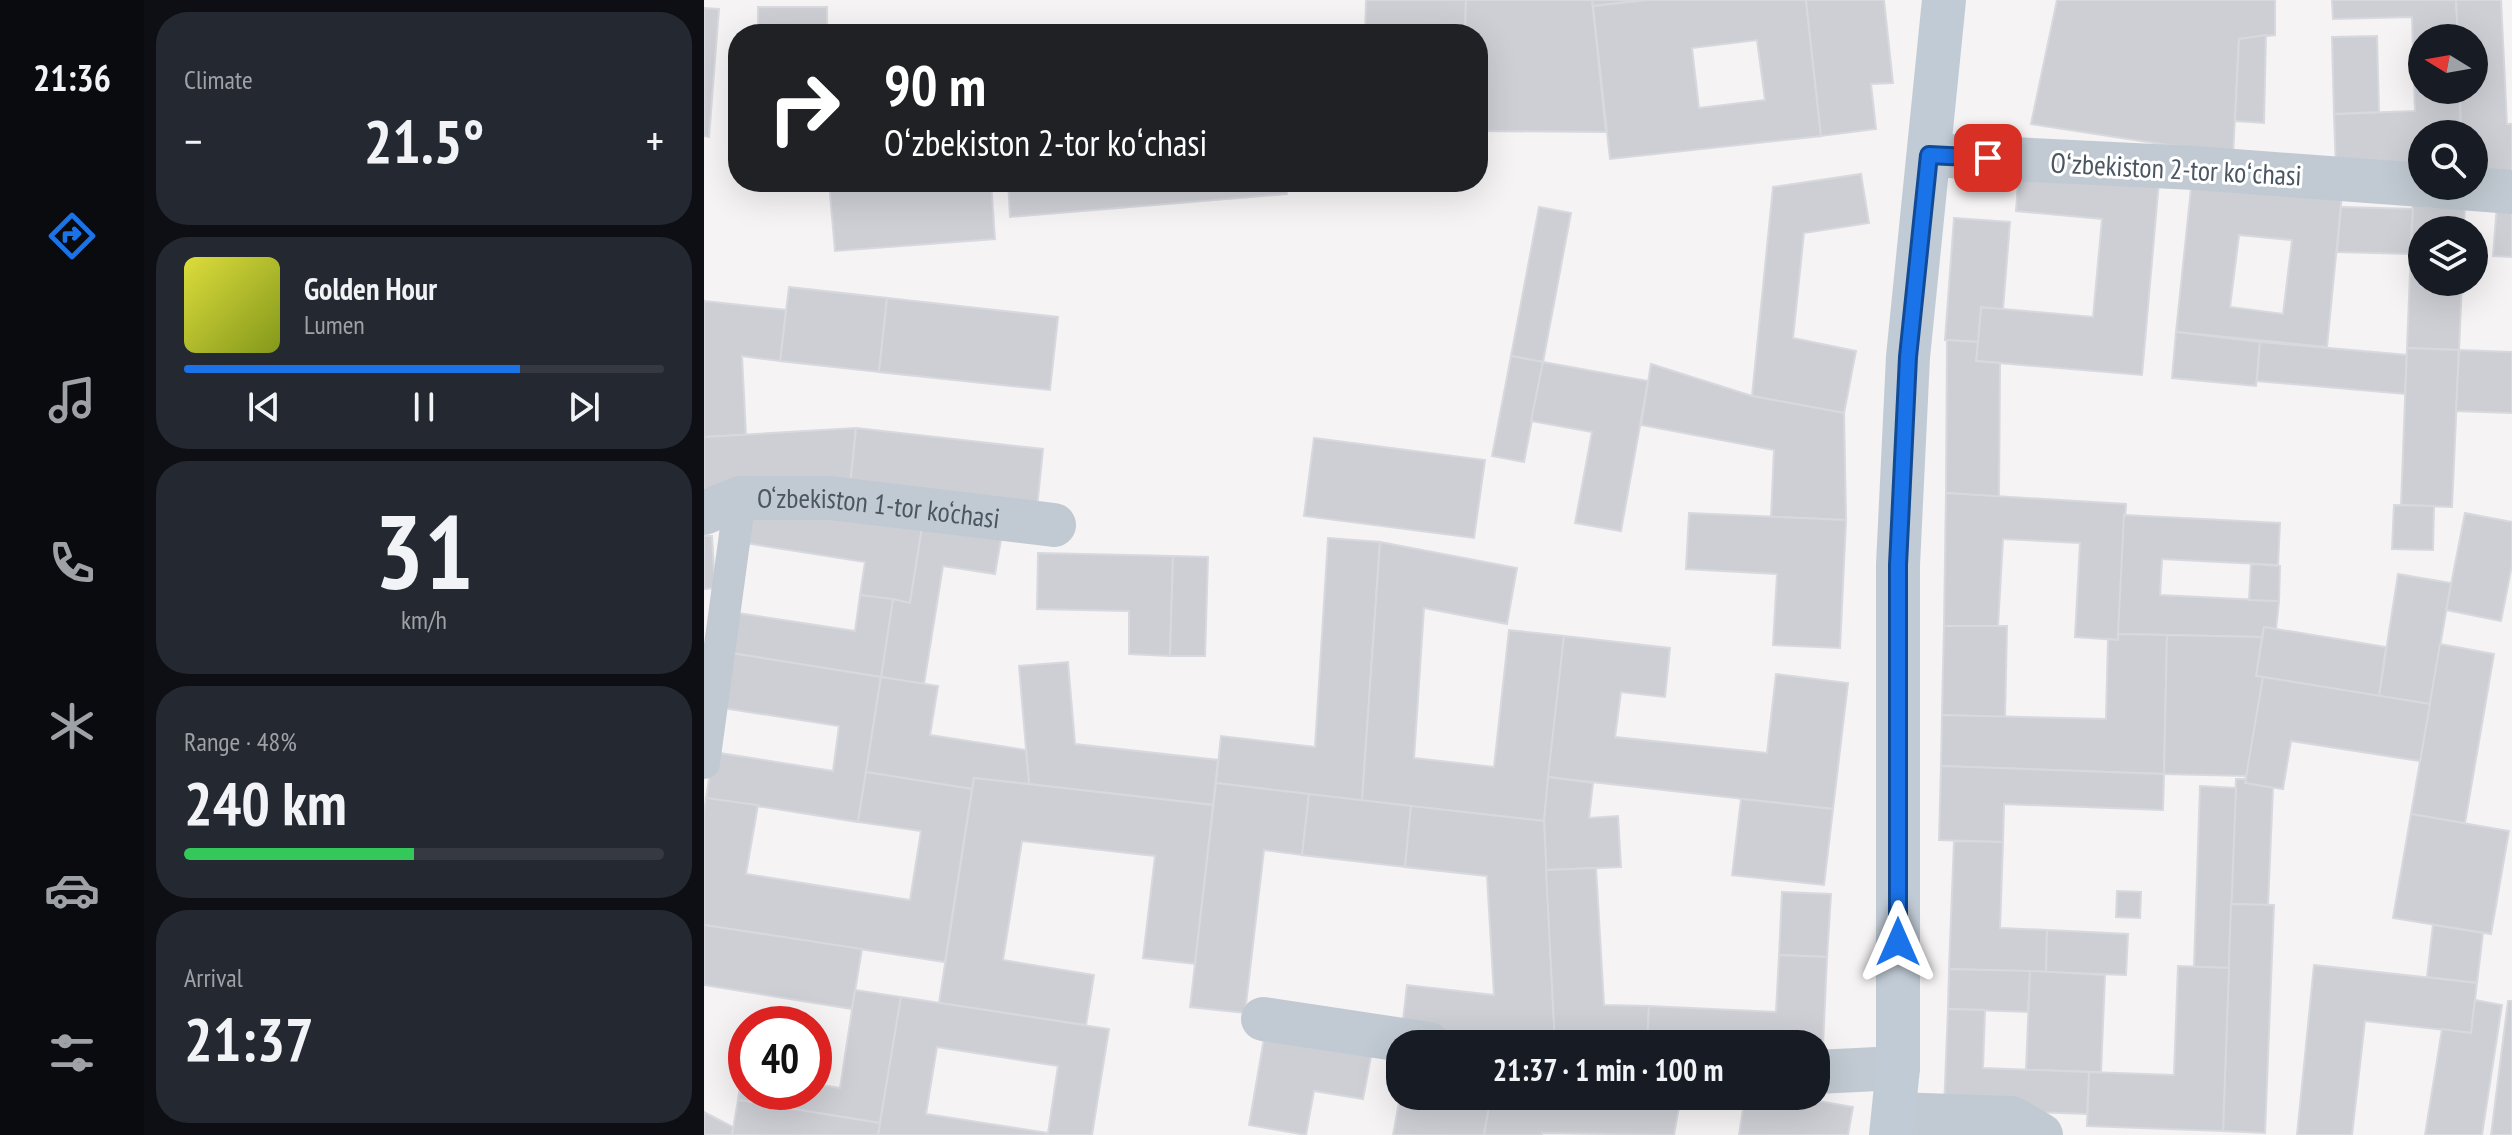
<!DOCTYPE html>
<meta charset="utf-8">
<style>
:root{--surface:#171b24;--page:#242831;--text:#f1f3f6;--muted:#9ea1a6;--line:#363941;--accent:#1a73e8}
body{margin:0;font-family:"PT Sans Narrow",sans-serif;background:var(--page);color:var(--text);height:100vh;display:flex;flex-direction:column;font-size:30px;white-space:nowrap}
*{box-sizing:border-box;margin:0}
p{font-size:26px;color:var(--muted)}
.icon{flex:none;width:44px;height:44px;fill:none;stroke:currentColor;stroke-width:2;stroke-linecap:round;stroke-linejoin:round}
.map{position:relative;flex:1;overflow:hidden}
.drawer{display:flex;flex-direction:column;gap:12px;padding:12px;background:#0d0f14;width:560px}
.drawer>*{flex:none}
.banner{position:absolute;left:24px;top:24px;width:760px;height:168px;border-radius:32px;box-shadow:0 8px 32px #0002;background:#202124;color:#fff;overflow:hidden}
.needle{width:52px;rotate:281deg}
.controls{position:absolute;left:1704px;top:24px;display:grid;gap:16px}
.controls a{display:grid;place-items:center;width:80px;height:80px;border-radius:50%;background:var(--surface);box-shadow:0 8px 32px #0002;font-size:40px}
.speed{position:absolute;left:24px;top:1006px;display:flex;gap:16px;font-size:40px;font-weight:700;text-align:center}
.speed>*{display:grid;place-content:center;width:104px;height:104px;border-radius:50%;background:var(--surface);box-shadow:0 8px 32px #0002;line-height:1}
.speed .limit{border:12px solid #d22;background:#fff;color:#111}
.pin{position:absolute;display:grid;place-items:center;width:68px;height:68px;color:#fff;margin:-34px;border-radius:16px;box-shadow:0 4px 12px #0006}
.me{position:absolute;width:88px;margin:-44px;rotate:0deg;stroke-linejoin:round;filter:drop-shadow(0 0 6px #0008)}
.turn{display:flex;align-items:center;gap:28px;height:168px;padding:0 24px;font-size:36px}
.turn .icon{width:104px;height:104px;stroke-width:2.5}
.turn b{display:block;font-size:56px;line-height:68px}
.big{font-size:60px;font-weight:600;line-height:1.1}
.drawer .card{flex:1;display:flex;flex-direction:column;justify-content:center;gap:12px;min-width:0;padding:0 28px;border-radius:32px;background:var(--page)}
.drawer .dial{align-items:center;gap:0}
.dial b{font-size:104px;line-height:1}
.song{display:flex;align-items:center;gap:24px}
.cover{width:96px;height:96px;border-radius:12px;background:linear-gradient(135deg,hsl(60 70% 55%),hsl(70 70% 35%))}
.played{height:8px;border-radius:4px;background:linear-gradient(90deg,var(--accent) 70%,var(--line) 70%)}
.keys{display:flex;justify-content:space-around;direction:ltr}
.heat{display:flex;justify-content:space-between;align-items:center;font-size:44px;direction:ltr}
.charge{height:12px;border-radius:6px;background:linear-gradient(90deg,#34c759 48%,var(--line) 0)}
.trip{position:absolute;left:682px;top:1030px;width:444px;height:80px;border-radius:32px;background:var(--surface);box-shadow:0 8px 32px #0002;font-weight:600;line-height:80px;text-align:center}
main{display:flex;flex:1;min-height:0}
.menu{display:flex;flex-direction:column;width:144px;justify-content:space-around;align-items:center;background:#090b0e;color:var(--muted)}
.menu .icon{width:56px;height:56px}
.menu .current{color:var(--accent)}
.menu b{font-size:36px;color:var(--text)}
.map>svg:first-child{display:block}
</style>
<main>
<nav class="menu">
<b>21:36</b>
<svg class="icon current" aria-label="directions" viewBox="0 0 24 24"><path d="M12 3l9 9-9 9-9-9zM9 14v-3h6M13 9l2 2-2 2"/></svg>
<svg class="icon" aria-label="music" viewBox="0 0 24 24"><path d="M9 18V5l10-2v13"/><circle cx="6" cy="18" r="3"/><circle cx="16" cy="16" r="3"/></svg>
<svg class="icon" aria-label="phone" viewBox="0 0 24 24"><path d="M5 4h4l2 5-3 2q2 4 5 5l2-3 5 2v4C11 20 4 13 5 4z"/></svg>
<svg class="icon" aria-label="climate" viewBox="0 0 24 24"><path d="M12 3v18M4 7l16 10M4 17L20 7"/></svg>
<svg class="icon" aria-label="car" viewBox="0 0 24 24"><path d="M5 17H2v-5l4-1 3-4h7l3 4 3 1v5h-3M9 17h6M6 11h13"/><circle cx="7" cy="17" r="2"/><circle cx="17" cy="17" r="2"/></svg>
<svg class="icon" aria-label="filters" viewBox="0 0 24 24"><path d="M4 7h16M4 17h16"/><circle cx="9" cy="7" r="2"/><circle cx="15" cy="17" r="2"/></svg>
</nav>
<section class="drawer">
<div class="card"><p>Climate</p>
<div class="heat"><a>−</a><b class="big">21.5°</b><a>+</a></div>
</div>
<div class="card">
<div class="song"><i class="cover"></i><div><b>Golden Hour</b><p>Lumen</p></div></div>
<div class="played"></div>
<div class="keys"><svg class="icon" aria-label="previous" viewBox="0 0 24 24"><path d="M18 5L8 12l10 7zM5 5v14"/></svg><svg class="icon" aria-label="pause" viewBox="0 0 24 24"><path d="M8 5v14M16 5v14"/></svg><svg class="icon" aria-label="next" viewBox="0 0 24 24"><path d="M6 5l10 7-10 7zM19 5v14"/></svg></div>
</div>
<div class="card dial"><b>31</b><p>km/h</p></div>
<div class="card"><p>Range · 48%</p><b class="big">240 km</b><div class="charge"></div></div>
<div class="card"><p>Arrival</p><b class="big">21:37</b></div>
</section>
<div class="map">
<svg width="1808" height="1135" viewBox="0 0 1808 1135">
<rect width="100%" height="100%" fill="#f5f3f3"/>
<g fill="#cdcfd5" stroke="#d7d9de" stroke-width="2" fill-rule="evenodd">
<polygon points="662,0 762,0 761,34 661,34"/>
<polygon points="762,0 888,0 902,132 774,131 774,34 761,34"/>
<polygon points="888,0 943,0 889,6"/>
<path d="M943 0H1102L1117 136 906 159 889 6ZM1053 40 1061 100 995 108 988 48Z"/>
<polygon points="1102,0 1180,0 1189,83 1167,84 1172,129 1117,136"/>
<polygon points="1353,0 1571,0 1571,35 1535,39 1529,155 1327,124"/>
<polygon points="1628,0 1752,0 1754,38 1718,38 1718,90 1756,90 1757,134 1718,134 1718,172 1632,170 1630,114 1711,111 1708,17 1629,19"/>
<polygon points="1752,0 1797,0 1803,124 1808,124 1808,178 1770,175 1770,134 1757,134 1756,90 1770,90 1770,38 1754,38"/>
<rect x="54" y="7" width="69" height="27"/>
<polygon points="0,8 15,9 5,137 0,136"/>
<polygon points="1562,35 1560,123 1531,121 1535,39"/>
<polygon points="1673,36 1675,112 1630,114 1628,37"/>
<polygon points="1315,169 1455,181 1438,375 1272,361 1277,307 1389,317 1398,219 1312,211"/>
<polygon points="1157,174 1165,223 1100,233 1089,338 1152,351 1140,413 1048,396 1069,187"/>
<path d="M1488 179 1638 194 1623 347 1472 332ZM1535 235 1588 240 1579 314 1526 307Z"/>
<polygon points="125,182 287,182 291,239 131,251"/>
<polygon points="304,182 582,182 583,194 306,217"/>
<polygon points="1709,198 1761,200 1760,230 1718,230 1718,282 1758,282 1755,350 1703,348"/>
<polygon points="1793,204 1808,206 1808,257 1789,256"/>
<polygon points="835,207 867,213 839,362 807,356"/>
<polygon points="1637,207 1709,209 1706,254 1633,252"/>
<polygon points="1250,218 1306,222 1299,309 1277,307 1274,342 1241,340"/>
<polygon points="85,287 183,298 175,372 76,361"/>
<polygon points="183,298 354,317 346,390 175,372"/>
<polygon points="0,301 82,310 76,361 38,356 42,435 0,437"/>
<polygon points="1472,332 1556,342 1552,386 1468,378"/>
<polygon points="1243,340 1274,342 1272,361 1296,363 1295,497 1242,493"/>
<polygon points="1556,342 1703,355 1701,394 1553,381"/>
<polygon points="1703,348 1755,350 1748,507 1697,505"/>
<polygon points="1755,350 1808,352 1808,413 1752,411"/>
<polygon points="807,356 839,362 820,462 788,456"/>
<polygon points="839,362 944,381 917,531 871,523 888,432 827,421"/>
<polygon points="947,364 1048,396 1140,413 1142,520 1067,517 1070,450 937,425"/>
<polygon points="152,428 146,487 0,496 0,437"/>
<polygon points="152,428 339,449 333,508 146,487"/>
<polygon points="610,438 781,460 770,538 600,516"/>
<polygon points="1242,493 1422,504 1414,640 1371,637 1376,543 1299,539 1294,626 1240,626"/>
<polygon points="40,505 220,515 206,603 156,595 161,562 35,542"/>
<polygon points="1690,505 1730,506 1729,550 1688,549"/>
<polygon points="985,513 1142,520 1136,648 1069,645 1073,574 982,569"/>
<polygon points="1761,513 1808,522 1808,565 1797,621 1742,610"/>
<polygon points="220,515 299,528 291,574 239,566 220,684 177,677 189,599 206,603"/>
<polygon points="1420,515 1576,523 1574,565 1458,559 1456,595 1575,601 1572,629 1560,627 1558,637 1414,634"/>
<polygon points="0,536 8,536 11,588 0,589"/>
<polygon points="624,538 676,542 658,801 512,783 517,736 611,747"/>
<polygon points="676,542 813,568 803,624 720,608 710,758 790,767 805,630 860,636 840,821 658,801"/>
<polygon points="334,553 469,556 466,656 425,654 425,611 333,609"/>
<polygon points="469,556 504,557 501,656 466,656"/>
<polygon points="1547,564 1576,566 1575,601 1545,600"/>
<polygon points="1694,574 1747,583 1726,704 1675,696"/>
<polygon points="156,595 189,599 177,677 21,652 27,612 151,631"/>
<polygon points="1240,626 1303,626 1301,717 1238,715"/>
<polygon points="1560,627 1682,647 1675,696 1552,676"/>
<polygon points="1414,634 1463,635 1460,774 1237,766 1238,715 1402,719 1404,639 1414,640"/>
<polygon points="1463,635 1558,637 1552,676 1559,677 1543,776 1460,774"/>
<polygon points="860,636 966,648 961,697 917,692 911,737 1063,753 1072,674 1144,683 1129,809 844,777"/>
<polygon points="1736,644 1790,654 1761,823 1707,814"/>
<polygon points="21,652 177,677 154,822 2,798 9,752 129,771 135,726 12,707"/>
<polygon points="364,662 371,744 514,760 509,805 325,784 315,666"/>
<polygon points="177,677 234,686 226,735 322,750 325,784 270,778 268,789 162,772"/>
<polygon points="1559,677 1726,704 1716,761 1587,741 1579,789 1541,783"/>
<polygon points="1237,766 1460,774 1459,810 1300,804 1299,842 1235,840"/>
<polygon points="162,772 268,789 241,962 0,925 0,812 2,798 54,805 42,874 206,900 217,831 154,822"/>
<polygon points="844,777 889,783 885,818 914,816 917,867 842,870 840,821"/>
<polygon points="270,778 509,805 491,964 439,958 451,856 318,841 299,960 390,975 382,1025 235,1003"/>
<polygon points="1532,779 1542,779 1541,783 1569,788 1564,905 1527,904"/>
<polygon points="512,783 605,794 598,855 560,850 541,1013 486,1007"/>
<polygon points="1496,786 1532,788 1525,968 1490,967"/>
<polygon points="605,794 707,806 701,867 598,855"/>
<polygon points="1037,799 1129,809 1120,885 1028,875"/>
<polygon points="707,806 840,821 851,1044 751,1044 697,1038 703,985 790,995 783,876 701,867"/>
<polygon points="1707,814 1805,831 1787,934 1689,918"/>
<polygon points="1250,841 1299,842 1296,928 1343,930 1342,972 1245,969"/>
<polygon points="892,868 900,1005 945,1006 943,1044 851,1044 842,870"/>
<polygon points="1413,891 1437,892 1436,918 1412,917"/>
<polygon points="1078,892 1127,894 1123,957 1075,955"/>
<polygon points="1527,904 1570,905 1561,1133 1519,1131"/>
<polygon points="0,925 158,949 148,1009 0,985"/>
<polygon points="1729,925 1779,933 1773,983 1723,977"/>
<polygon points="1343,930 1424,934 1422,975 1342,972"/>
<polygon points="1075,955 1123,957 1118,1068 1112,1068 1112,1044 943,1044 945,1006 1072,1012"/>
<polygon points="1610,965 1773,983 1767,1033 1661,1021 1648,1135 1593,1135"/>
<polygon points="1474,966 1525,968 1519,1131 1383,1126 1385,1072 1470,1075"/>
<polygon points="1245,969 1326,971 1324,1012 1244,1009"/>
<polygon points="1326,971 1401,975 1397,1072 1322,1070"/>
<polygon points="151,990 197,997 176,1123 34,1100 38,1072 42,1073 42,1092 110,1092 110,1084 136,1088"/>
<path d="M197 997 405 1029 388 1135H174ZM233 1047 354 1066 344 1133 222 1114Z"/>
<polygon points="1771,1000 1798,1005 1778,1135 1721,1135 1738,1029 1767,1033"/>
<polygon points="1804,1001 1808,1001 1808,1135 1787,1135"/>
<polygon points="1244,1009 1281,1010 1279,1068 1385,1072 1383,1114 1240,1109"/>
<polygon points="563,1021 670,1040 659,1099 610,1091 602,1135 545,1125"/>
<polygon points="696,1096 787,1096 780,1135 689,1135"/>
<polygon points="787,1096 977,1096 970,1135 838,1133 838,1135 780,1135"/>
<polygon points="1041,1096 1086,1096 1149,1107 1144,1135 1035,1135"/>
<polygon points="34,1100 176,1123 174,1135 28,1135"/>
<polygon points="0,1112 29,1127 28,1135 0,1135"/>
</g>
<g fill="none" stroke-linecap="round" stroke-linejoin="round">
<polyline stroke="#c1cad2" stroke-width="32" points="0,763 36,498"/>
<g stroke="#c1cad2" stroke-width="44">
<polyline points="1225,155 1491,168 1718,185"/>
<polyline points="1732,186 1808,192"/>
<path id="s1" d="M0 513 36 498H126L350 525"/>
<polyline points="559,1019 725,1044"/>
<polyline points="1112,1072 1194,1068"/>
<polyline points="1190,1114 1308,1118 1337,1135"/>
</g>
<polyline stroke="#c1cbd6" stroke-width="44" points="1187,1135 1194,1068 1194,565 1204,357 1240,0"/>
</g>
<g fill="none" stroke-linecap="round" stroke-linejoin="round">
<defs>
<polyline id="route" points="1194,942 1194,565 1204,357 1225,155 1284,158"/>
</defs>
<use href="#route" stroke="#114b97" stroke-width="20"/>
<use href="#route" stroke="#1a73e8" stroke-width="14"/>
</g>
<g text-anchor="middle" stroke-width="6" stroke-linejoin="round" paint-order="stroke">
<g font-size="28" fill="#4a5661" stroke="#fff">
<text transform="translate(1472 169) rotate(3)" y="10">Oʻzbekiston 2-tor koʻchasi</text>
<text dy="10" stroke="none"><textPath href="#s1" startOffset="178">O‘zbekiston 1-tor ko‘chasi</textPath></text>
</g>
</g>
</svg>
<div class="controls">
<a><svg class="needle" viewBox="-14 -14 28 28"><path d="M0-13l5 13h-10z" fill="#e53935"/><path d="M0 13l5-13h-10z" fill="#9ea1a6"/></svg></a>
<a><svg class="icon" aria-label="search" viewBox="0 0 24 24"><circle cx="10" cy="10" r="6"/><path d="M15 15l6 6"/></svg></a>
<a><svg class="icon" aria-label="layers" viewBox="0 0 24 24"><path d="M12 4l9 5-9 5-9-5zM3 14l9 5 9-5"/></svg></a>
</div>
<div class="speed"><div class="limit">40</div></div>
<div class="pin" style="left:1284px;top:158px;background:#d93025"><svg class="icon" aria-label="arrive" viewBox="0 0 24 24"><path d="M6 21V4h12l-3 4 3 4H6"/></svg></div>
<svg class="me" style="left:1194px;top:942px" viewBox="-20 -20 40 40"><path d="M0-17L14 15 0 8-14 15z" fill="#1a73e8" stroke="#fff" stroke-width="4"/></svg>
<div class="trip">21:37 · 1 min · 100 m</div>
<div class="banner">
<div class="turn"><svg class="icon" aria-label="right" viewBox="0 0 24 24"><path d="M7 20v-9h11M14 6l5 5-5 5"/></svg><div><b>90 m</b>Oʻzbekiston 2-tor koʻchasi</div></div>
</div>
</div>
</main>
